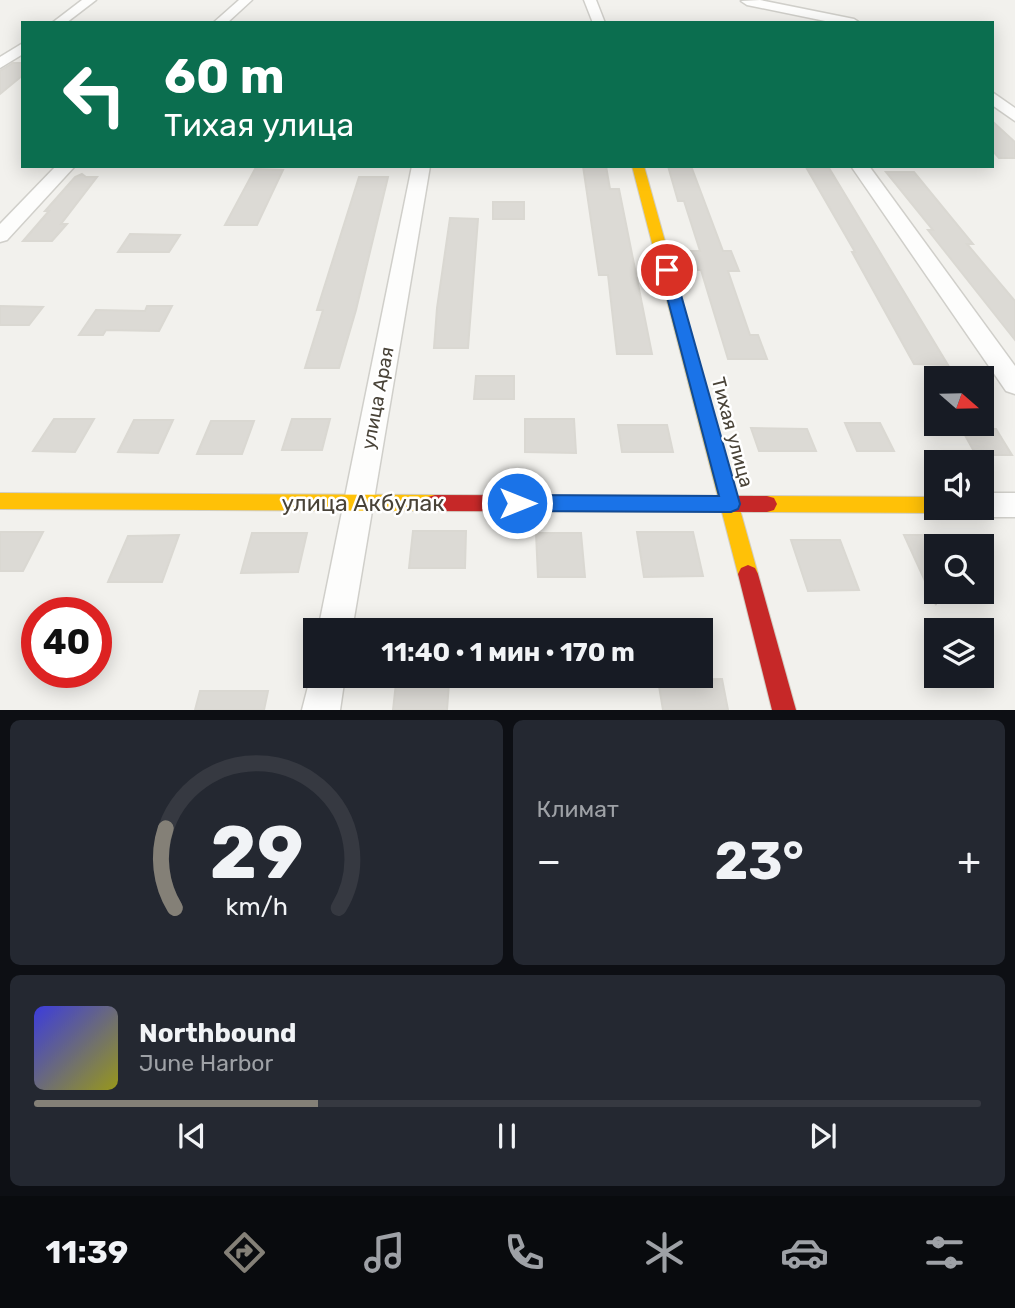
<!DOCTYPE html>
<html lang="ru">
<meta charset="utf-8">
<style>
:root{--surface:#171b24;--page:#242831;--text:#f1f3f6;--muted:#9ea1a6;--line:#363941;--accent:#848077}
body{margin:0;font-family:Rubik,sans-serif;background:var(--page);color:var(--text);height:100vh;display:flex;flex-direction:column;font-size:26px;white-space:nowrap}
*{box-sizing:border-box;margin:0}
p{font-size:23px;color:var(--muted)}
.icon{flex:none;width:38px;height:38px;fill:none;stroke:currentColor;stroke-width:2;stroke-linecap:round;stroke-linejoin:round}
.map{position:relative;height:710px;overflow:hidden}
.drawer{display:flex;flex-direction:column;gap:10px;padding:10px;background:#0d0f14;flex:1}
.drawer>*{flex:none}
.guide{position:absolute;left:21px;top:21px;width:973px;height:147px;border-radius:0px;box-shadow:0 4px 18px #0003;background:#0b6e4f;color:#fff;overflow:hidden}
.needle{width:46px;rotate:110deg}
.fabs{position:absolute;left:924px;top:366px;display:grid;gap:14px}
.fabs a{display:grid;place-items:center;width:70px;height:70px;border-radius:0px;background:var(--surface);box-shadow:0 4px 18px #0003;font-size:35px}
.speed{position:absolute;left:21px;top:597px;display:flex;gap:14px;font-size:35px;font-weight:700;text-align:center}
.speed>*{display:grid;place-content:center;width:91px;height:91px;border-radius:50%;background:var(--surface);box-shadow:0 4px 18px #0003;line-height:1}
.speed .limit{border:10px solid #d22;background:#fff;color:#111}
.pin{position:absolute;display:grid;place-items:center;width:60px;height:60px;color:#fff;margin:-30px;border:4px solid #fff;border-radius:50%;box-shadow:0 2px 7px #0007}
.me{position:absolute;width:77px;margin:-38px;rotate:90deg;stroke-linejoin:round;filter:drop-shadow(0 0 5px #0008)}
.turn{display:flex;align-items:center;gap:24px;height:147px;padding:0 28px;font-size:32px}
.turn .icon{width:91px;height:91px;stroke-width:2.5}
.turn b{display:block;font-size:49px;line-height:60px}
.big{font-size:52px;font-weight:700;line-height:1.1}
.drawer .widget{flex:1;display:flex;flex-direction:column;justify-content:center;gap:10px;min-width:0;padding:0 24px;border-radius:10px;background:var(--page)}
.drawer .dial{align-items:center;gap:0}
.dial svg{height:182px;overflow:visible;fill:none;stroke:var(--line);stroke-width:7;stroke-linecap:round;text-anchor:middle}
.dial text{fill:var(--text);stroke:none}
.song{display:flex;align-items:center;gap:21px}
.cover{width:84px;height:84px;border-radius:10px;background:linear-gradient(135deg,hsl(240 70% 55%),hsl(60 70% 35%))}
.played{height:7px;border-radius:4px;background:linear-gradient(90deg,var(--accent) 30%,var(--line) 30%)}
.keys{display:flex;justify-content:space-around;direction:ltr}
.heat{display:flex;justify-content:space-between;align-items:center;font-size:38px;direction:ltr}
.drawer .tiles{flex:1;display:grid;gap:10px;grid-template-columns:1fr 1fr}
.widget:last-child{grid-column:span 2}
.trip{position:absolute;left:303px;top:618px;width:410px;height:70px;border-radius:0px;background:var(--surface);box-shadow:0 4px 18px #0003;font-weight:700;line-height:70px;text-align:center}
.tabs{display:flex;height:112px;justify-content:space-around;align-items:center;background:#090b0e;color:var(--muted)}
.tabs .icon{width:49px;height:49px}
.tabs .on{color:var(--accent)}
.tabs b{font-size:32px;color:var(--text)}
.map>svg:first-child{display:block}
</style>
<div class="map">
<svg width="1015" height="710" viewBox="0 0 1015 710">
<rect width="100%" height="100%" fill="#f2f1ed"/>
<g fill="#dcdad5" stroke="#dad8d2" stroke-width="2">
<polygon points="13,63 23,63 23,75 0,94 0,71"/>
<polygon points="992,121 1015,142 1015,158 999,158 992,150"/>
<polygon points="583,166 606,166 610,189 619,189 652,354 617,354 608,275 599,275"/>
<polygon points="668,166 691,166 723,251 731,251 739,271 728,271 750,335 758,335 767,359 728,359 701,270 697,270 691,251 700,251 684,201 678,201"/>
<polygon points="806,167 829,168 948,365 914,364 852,252 855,252"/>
<polygon points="255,169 283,170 257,225 225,225"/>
<polygon points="886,172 914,172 973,244 967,244 1015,301 1015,340 928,230 933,230"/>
<polygon points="82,174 86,177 97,177 61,224 67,224 52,241 23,241 49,211 45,211 75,177"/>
<polygon points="359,177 388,177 356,310 339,368 305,368 323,310 317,310"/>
<rect x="493" y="202" width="31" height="17"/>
<polygon points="450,218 478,219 468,348 434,348 437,308"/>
<polygon points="130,234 180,235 169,252 118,252"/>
<polygon points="0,306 43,307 29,325 0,325"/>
<polygon points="147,306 172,306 159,331 106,330 103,335 79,335 96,310 145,311"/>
<polygon points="476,376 514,376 514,399 474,399"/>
<polygon points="54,419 94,419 75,452 33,451"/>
<polygon points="292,419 330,419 322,450 282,450"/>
<polygon points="525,419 574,419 576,453 525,452"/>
<polygon points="134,420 173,420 158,453 118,452"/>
<polygon points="211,421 254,421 242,454 197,454"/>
<polygon points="845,423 880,423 894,451 857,451"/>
<polygon points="618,425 667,425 673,452 622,452"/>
<polygon points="751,428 807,429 816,451 759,451"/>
<polygon points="961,428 996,429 1012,455 976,455"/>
<polygon points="413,531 466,531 465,568 409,568"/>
<polygon points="0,532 43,532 23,571 0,571"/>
<polygon points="637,532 693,532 703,576 644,577"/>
<polygon points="252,533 307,533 298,572 241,573"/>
<polygon points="536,533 581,533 585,577 538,577"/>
<polygon points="179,535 162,582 108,582 128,536"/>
<polygon points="904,535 936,535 936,605"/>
<polygon points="791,540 840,540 859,590 808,591"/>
<polygon points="722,679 728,710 663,710 658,680"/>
<polygon points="396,683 449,683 447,710 393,710"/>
<polygon points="200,691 268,691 264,710 195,710"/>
</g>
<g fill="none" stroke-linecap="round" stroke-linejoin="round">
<defs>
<g id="street">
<polygon points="82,0 96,0 66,23 52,23"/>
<polygon points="239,0 252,0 227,23 213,23"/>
<polygon points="584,0 596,0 605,23 593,23"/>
<polygon points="760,0 854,19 860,23 835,23 747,5 741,1"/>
<polygon points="23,43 23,54 0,68 0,57"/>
<polygon points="992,92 1015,108 1015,121 992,105"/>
<polygon points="56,166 75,166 7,240 0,242 0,224"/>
<polygon points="412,166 430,166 352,630 318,630"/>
<polygon points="851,166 869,166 1015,366 1015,394 1006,391"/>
<polygon points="982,493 1015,493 1015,517 982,517 971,514 968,508 982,508"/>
<polygon points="314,663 315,676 345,676 340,710 302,710"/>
</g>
<g id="slow">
<polygon points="632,166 644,166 758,574 755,580 748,583 741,580 738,574"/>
<polygon points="0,493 435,495 442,497 445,503 442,509 435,511 0,509"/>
<polygon points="767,496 936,497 936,508 944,508 936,513 767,512 760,510 757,504 760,498"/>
</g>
<g id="jam">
<polygon points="435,495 767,496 774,498 777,504 774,510 767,512 435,511 428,509 425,503 428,497"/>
<polygon points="748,565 755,568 758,574 796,710 772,710 738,574 741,568"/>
</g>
</defs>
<use href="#street" stroke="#d0cfca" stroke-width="3"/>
<use href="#slow" stroke="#d1cec4" stroke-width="2"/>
<use href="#jam" stroke="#d1cec4" stroke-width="2"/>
<use href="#street" fill="#fdfdfc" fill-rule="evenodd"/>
<use href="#slow" fill="#ffc107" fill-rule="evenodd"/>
<use href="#jam" fill="#c62828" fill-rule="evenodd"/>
</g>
<polygon fill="#1a73e8" stroke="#114b97" stroke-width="2" points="667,266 674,270 740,504 738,509 731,512 517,511 510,509 507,503 510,498 517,495 719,496 660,270"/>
<g text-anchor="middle" stroke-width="5" stroke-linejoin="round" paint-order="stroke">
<g font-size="19" fill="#494338" stroke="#fff">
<text transform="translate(377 398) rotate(-79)" y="7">улица Арая</text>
<text transform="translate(733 432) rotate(75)" y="7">Тихая улица</text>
</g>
<g font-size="23" fill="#494338" stroke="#fff">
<text x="363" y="511">улица Акбулак</text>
</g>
</g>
</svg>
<div class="fabs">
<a><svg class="needle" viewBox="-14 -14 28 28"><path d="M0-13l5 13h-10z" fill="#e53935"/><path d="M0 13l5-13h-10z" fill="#9ea1a6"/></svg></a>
<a><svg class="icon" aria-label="sound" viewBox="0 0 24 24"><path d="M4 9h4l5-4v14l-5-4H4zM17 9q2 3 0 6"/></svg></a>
<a><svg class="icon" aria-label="search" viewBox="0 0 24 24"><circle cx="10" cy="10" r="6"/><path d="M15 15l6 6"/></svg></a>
<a><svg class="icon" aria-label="layers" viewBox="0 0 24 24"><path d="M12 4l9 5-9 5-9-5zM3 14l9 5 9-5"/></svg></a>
</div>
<div class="speed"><div class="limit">40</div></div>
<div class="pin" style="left:667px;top:270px;background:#d93025"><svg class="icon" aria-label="arrive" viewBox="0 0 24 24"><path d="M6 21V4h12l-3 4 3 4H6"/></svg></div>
<svg class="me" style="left:517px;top:503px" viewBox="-20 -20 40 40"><circle r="17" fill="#1a73e8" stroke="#fff" stroke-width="3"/><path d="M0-11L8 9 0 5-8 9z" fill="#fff"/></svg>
<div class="trip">11:40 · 1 мин · 170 m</div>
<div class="guide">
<div class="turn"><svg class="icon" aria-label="left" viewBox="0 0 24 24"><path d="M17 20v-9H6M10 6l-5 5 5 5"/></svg><div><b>60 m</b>Тихая улица</div></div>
</div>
</div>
<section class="drawer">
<div class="tiles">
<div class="widget dial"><svg viewBox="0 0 100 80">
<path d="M14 69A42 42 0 1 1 86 69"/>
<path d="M14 69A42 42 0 0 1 10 34" stroke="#848077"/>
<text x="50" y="56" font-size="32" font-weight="700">29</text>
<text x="50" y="72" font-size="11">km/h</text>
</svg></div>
<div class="widget"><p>Климат</p>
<div class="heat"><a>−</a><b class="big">23°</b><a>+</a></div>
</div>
<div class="widget">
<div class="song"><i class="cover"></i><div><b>Northbound</b><p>June Harbor</p></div></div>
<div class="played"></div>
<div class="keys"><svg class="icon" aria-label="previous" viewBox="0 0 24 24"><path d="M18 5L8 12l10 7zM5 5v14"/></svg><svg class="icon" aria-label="pause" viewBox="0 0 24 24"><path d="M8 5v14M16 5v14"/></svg><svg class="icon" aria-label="next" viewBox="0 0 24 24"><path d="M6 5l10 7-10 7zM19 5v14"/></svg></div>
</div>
</div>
</section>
<nav class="tabs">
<b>11:39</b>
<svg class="icon on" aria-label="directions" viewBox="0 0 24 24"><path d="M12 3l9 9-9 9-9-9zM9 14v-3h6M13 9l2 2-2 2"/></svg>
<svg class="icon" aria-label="music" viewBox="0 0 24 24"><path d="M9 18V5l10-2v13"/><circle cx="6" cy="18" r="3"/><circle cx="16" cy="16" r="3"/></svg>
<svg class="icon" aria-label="phone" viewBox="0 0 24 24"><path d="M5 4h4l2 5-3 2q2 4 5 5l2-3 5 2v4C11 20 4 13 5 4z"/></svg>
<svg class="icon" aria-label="climate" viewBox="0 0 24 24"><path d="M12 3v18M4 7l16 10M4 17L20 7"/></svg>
<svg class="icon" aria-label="car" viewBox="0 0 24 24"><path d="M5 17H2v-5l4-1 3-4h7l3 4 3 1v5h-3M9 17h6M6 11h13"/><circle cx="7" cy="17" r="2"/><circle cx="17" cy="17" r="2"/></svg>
<svg class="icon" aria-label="filters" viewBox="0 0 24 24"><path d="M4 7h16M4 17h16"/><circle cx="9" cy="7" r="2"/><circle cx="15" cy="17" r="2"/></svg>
</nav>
